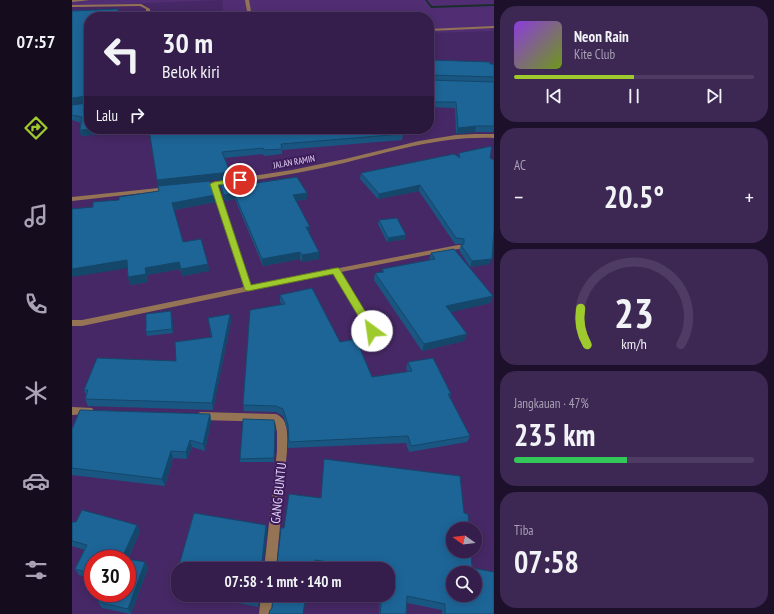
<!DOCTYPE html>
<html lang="id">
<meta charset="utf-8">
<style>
:root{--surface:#351e4c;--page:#3d2753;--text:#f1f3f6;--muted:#aaa2b5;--line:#4f3c64;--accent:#9fca2d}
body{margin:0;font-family:"PT Sans Narrow",sans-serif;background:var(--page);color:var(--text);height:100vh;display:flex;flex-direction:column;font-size:15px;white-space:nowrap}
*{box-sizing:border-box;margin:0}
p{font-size:13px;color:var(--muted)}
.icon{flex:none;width:22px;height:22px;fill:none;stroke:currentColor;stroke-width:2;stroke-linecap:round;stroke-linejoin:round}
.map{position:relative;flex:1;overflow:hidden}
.side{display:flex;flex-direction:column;gap:6px;padding:6px;background:#1d102a;width:280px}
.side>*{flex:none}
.top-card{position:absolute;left:12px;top:12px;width:350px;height:122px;border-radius:16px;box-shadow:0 2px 10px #0003,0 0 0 1px var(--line);background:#351e4c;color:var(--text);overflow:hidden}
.needle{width:26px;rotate:284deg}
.fabs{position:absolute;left:374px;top:522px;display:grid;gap:8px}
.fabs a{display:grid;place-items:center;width:36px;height:36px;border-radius:50%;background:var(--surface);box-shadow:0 2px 10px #0003,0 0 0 1px var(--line);font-size:20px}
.speed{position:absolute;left:12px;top:550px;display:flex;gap:8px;font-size:20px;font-weight:700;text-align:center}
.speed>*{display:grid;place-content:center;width:52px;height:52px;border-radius:50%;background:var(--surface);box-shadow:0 2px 10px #0003,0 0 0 1px var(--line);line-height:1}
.speed .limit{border:6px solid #d22;background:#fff;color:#111}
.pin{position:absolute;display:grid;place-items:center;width:34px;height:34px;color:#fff;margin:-17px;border:2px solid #fff;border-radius:50%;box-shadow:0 1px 4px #0007}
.me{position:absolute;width:44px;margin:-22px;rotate:329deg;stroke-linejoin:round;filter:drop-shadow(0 0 3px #0008)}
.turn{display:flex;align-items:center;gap:14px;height:84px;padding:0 12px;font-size:18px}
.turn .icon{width:52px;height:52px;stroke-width:2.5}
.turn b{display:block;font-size:28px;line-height:34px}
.then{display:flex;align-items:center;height:38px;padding:0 12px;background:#0003;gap:8px;font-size:15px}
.big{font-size:30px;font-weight:700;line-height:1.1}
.side .tile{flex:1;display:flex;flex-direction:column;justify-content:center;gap:6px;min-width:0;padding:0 14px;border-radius:16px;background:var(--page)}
.side .dial{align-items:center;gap:0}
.dial svg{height:104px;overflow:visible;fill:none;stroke:var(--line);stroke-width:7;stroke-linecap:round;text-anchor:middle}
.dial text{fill:var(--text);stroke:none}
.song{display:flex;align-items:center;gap:12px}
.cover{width:48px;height:48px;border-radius:6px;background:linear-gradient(135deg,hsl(270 70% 55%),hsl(80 70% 35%))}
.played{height:4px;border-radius:2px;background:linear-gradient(90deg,var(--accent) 50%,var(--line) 50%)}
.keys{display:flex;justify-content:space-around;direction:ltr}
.heat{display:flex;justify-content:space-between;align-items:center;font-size:22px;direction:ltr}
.charge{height:6px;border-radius:3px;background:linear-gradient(90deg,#34c759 47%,var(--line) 0)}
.trip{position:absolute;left:99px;top:562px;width:224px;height:40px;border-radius:16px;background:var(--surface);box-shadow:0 2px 10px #0003,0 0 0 1px var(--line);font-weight:700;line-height:40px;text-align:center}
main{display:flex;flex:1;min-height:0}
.menu{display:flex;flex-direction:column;width:72px;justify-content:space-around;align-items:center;background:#150c1e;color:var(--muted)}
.menu .icon{width:28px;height:28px}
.menu .on{color:var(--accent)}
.menu b{font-size:18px;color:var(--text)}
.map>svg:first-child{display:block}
</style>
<main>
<nav class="menu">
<b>07:57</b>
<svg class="icon on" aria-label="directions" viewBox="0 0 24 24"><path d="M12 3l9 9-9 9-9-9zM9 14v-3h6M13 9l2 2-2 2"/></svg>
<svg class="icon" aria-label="music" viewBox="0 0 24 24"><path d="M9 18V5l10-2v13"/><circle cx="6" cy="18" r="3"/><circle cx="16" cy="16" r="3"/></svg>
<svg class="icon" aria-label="phone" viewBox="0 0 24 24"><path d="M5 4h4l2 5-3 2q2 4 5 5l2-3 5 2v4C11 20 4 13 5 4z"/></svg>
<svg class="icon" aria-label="climate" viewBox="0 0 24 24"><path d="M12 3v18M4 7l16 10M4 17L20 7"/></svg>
<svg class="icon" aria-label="car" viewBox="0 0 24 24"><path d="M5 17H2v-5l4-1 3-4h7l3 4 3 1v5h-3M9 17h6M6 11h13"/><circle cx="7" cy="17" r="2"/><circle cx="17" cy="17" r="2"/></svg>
<svg class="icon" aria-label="filters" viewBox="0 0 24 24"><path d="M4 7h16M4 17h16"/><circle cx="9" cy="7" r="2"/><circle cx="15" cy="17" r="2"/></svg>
</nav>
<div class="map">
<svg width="422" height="614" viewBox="0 0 422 614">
<rect width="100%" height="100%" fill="#472866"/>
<polygon fill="#512e73" points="0,0 422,0 422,31 357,33 357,17 152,17 150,0 0,6"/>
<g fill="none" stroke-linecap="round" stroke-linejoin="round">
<polygon fill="#192e2b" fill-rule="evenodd" points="353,0 355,0 360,6 422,4 422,6 359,8"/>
<g fill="#947455" fill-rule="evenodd">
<polygon points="0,0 18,0 0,2"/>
<polygon points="173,0 177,0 180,17 176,17"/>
<polygon points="422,26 422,28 357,31 357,29"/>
</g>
<g fill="#947455" fill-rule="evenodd">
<polygon points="69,4 78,9 78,17 74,17 74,9 68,6 0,7 0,5"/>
<path d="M403 134H422V138C370 136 322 151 272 163 230 173 188 180 145 185L179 285 386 245H389L390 247 389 249H386L269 272 304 331 303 333H297L262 273 10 326H0V320H10L172 287 139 186H128V184L220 170 273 159 347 141 384 135Z"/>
<polygon points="96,187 98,188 98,190 0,201 0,197"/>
<polygon points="0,407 20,408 22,411 20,414 0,415"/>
<path d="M129 412 204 414C218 419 215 439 215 451L204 569H192L205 451V432L203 422 129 420 126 419 124 416 126 413Z"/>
<polygon points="189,595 201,595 199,614 187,614"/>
</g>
</g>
<g fill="#195782">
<polygon points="46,9 46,17 17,17 17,129 40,129 39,133 9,136 8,130 9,123 0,120 0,105 16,103 17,102 0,104 0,11"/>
<polygon points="357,60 422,64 422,128 421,132 403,132 384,134 383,108 357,107"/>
<polygon points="77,129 331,134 330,140 210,150 210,154 192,156 191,154 152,158 158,172 158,178 97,185 143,195 144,202 102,210 111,242 136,264 137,271 110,276 108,269 75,275 76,282 58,285 56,277 55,268 21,207 47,200 87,191"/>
<polygon points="387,153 418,158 418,264 398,267 387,250 389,245 390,244 383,244 347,191 306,199 288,179 289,173 386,157"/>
<polygon points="147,180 164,186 235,193 235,199 224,201 238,233 237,233 247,259 230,262 228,259 191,266 163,199 153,201 148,186"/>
<polygon points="307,220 334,235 334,239 315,242 306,224"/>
<polygon points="359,253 421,296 418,303 379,312 392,341 350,351 302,280 303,273 310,272 310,269 357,260"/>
<polygon points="208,295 268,342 300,377 336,372 334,368 336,362 379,394 378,397 398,436 395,442 337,452 334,443 216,448 216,432 211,416 204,412 172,411 171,405 210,304 208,302"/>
<polygon points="158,314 159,321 141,410 16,406 13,399 14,395 12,390 104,361 139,337 136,318"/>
<polygon points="100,315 101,333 75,336 74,332"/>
<polygon points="138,414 139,421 133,451 120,447 115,459 101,458 93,486 0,475 0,429"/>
<polygon points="202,420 202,462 168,462 168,459"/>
<polygon points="392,513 400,568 422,614 370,614 370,610 335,603 334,614 307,614 308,595 316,595 316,569 260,569 242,566 106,569 194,525 195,532 191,563 192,564 205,564 212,528"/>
<polygon points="0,522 65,525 68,531 56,559 73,562 76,568 59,614 30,608 26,602 55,593 21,559 21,579 7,575 3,569 13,550 0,546"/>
<polygon points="106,569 106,591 104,591 101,585"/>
<polygon points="125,595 188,595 186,607"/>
</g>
<g fill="#14476a">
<polygon points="15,96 17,102 0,104 0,98"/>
<polygon points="404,126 403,132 384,134 386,128"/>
<polygon points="20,129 40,129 39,133 9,136 8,130"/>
<polygon points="158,172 158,178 86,186 85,180"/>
<polygon points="348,185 347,191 306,199 307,194"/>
<polygon points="162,193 163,199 153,201 152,195"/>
<polygon points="235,193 235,199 221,202 221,195"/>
<polygon points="143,195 144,202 101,210 100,203"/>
<polygon points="234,227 238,227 238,233 234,234"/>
<polygon points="334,235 334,239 315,242 316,238"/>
<polygon points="228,252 228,259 191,266 190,259"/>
<polygon points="247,252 247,259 230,262 230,255"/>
<polygon points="420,259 418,264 398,267 400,261"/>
<polygon points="55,260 57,268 0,277 0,269"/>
<polygon points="107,262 108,269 75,275 76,282 58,285 56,277 73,268"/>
<polygon points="136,264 137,271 110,276 109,269"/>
<polygon points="421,296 418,303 372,314 374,306"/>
<polygon points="99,311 100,315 101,333 100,329"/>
<polygon points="158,314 159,321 141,410 140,403"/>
<polygon points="395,334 392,341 350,351 352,344"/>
<polygon points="138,414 139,421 133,451 131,444"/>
<polygon points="118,440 120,447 115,459 114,452"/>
<polygon points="99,451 101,458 93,486 90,479"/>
<polygon points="65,525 68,531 55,560 50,558"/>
<polygon points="194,525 195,532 191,569 190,562"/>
<polygon points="73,562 76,568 59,614 56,609"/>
<polygon points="186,595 188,595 186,607"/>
</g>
<g fill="#1d6597" stroke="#14476a" fill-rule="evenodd">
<polygon points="46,9 45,17 17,17 17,101 15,96 0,98 0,11"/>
<polygon points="357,60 418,62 418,64 422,64 422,77 358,75 357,79"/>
<polygon points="357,80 422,82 422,126 404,126 386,128 384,102 357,102"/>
<polygon points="17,102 17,129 20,129 8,130 10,117 0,115 0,105 16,103"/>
<polygon points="77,129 324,129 331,134 209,144 210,149 192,150 191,148 150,152 158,172 85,180"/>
<polygon points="420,146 418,158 422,160 422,229 420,259 400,261 389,245 392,244 392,239 384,238 348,185 307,194 289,173 382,154 388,158 387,153"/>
<polygon points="225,177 235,193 221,195 238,227 234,227 247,252 230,255 228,252 190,259 162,193 152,195 147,180 160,178 164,186"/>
<polygon points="138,181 143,195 100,203 111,242 129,239 136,264 109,269 107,262 73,268 74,274 56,277 55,260 0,269 0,209 21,207 21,202 47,200 47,197 87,191 86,186"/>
<polygon points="325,218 334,235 316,238 307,220"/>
<polygon points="382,249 421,296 374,306 395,334 352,344 303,273 312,272 310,269 363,259 359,253"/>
<polygon points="240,288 268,342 284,339 300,377 340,371 336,362 361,358 379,394 376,394 398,436 339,446 336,436 217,442 216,425 211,409 204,406 171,405 178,310 213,304 208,295"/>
<polygon points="99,311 100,329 74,332 74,314"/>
<polygon points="158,314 140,403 13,399 16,390 12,390 25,358 104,361 103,342 140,337 136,318"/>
<polygon points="8,410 138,414 131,444 118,440 114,452 99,451 90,479 0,468 0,429"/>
<polygon points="171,419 202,420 203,428 202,458 168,459"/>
<path d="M252 459 388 476 392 513 396 514 397 529H381V551H399L400 568 422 572V614H373V604L335 596 334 614H308L310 595H316V569H305L243 560 242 569H106L122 513 194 525 190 562 192 564H205L209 528H212L217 494 249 498ZM381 573H403V595H381Z"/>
<polygon points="10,510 65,525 50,558 73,562 56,609 26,602 29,593 55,593 55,559 21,559 21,574 3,569 15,545 0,541 0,522 4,522"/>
<polygon points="106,569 106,586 101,585"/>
<polygon points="156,595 186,595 186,601"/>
<polygon points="201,595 234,595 231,614 197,614 198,610 200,608"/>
</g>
<polygon fill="#9fca2d" stroke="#67831d" points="168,178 171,180 170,181 146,185 179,285 264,268 267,268 305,331 303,334 297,334 261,274 176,291 173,290 138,184 142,182"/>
<g text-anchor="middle" stroke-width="4" stroke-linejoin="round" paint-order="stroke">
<g font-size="9" fill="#e2d2f7" stroke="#3c1d5a">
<text transform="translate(222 162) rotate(-10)" y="3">JALAN RAMIN</text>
</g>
<g font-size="13" fill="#e2d2f7" stroke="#3c1d5a">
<text transform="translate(206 493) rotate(-84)" y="5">GANG BUNTU</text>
</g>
</g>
</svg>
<div class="fabs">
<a><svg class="needle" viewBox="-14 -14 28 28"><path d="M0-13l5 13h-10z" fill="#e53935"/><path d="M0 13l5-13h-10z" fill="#aaa2b5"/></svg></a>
<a><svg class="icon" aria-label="search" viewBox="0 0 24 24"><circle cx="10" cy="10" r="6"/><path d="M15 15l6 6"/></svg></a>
</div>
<div class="speed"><div class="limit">30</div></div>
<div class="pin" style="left:168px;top:180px;background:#d93025"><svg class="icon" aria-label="arrive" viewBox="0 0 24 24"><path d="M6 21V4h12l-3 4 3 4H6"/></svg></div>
<svg class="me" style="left:300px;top:331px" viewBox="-20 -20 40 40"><circle r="19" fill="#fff"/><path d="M0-13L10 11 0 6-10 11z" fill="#9fca2d"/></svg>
<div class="trip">07:58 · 1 mnt · 140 m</div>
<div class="top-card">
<div class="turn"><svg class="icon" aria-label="left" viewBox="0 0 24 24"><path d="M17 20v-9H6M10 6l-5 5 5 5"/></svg><div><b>30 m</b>Belok kiri</div></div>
<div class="then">Lalu<svg class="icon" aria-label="right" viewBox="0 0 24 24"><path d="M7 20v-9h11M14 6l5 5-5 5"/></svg></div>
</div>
</div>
<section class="side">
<div class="tile">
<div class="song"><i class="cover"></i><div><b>Neon Rain</b><p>Kite Club</p></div></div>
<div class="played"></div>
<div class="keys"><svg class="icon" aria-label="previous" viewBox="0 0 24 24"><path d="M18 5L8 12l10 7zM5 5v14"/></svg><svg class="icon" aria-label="pause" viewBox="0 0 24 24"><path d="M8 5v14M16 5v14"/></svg><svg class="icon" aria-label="next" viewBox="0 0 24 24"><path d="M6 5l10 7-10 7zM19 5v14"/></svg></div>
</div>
<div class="tile"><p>AC</p>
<div class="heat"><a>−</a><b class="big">20.5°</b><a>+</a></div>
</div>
<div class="tile dial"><svg viewBox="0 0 100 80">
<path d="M14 69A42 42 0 1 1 86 69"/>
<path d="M14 69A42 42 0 0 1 9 41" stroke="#9fca2d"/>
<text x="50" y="56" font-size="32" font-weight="700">23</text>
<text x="50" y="72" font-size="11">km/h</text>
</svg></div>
<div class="tile"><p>Jangkauan · 47%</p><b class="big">235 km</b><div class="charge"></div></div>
<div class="tile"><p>Tiba</p><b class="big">07:58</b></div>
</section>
</main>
